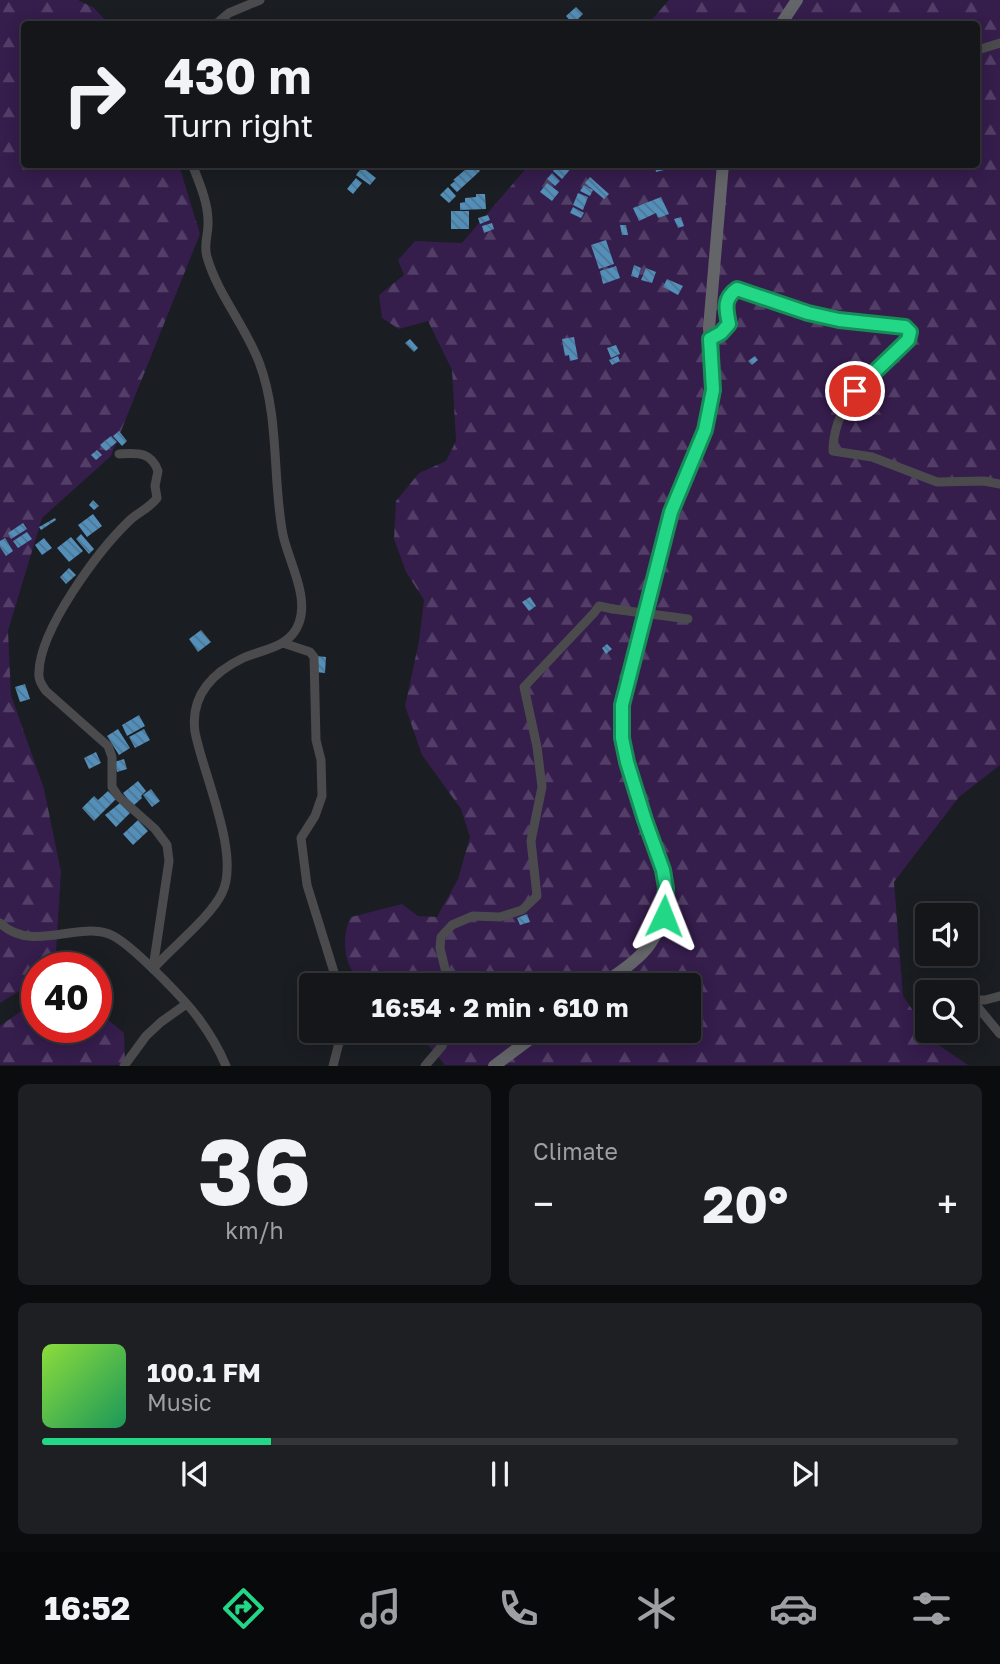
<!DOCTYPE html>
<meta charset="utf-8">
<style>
:root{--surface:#14161a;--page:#1d1f23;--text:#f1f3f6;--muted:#9d9fa2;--line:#333539;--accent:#22d887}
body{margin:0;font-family:"Golos Text",sans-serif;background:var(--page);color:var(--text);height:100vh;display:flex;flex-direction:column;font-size:26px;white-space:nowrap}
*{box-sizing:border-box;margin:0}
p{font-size:23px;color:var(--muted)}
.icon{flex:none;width:38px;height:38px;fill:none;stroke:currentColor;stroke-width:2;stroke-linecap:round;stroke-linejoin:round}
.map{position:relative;height:1066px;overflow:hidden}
.side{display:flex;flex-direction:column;gap:18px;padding:18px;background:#0b0c0e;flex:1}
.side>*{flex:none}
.top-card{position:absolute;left:21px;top:21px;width:959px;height:147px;border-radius:7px;box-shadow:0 4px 18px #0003,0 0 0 2px var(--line);background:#14161a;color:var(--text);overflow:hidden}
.buttons{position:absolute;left:915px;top:903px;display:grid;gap:14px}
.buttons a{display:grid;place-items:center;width:63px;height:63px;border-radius:7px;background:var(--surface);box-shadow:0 4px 18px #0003,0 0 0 2px var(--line);font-size:35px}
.speed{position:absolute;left:21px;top:952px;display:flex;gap:14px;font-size:35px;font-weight:700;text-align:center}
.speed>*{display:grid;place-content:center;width:91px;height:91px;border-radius:50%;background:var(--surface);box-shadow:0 4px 18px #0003,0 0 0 2px var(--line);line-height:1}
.speed .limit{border:10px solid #d22;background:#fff;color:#111}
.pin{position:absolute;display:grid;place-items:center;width:60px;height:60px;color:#fff;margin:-30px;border:4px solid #fff;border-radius:50%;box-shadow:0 2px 7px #0007}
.me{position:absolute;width:77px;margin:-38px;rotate:2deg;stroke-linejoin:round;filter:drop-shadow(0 0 5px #0008)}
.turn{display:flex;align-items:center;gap:24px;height:147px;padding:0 28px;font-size:32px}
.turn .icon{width:91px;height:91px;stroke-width:2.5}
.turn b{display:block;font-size:49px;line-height:60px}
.big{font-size:52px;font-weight:700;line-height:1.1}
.side .card{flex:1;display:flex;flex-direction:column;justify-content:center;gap:10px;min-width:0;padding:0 24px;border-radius:10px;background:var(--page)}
.side .dial{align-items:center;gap:0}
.dial b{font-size:91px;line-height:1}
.song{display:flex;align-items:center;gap:21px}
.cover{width:84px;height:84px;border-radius:10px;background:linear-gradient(135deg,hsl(90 70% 55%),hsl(150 70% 35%))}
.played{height:7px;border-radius:4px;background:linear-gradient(90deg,var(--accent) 25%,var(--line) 25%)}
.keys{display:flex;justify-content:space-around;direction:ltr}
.heat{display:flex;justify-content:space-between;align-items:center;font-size:38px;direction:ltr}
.side .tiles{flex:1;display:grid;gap:18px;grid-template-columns:1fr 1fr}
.card:last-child{grid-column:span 2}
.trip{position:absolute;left:299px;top:973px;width:402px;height:70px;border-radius:7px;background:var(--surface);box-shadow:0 4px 18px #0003,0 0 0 2px var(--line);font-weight:700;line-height:70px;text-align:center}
.tab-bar{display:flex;height:112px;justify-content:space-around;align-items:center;background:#08090a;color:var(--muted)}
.tab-bar .icon{width:49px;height:49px}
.tab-bar .active{color:var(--accent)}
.tab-bar b{font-size:32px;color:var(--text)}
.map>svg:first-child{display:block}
</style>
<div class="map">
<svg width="1000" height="1066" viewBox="0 0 1000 1066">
<defs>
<pattern id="forest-firs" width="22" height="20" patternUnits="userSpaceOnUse" patternTransform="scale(1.75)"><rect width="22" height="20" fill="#351d4c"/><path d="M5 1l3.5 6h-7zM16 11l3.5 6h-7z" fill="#523e66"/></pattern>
<pattern id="building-back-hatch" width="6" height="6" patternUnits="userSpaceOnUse" patternTransform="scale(1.75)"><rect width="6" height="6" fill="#538fb9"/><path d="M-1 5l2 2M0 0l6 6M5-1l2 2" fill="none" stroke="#4e7591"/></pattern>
</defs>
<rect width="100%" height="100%" fill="#1a1d22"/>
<g fill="url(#forest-firs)">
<polygon points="0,0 78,0 94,8 109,24 24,24 24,164 179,165 200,234 111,456 42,518 8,631 11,695 44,789 61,872 55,968 37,968 37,980 0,1003"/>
<path d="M669 0H1000V765L959 797 894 882 903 996 934 1042 968 1065H445L416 1031H690V985H369C363 980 355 975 351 969 343 954 343 931 351 917L402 904 418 916 437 917 458 879 470 837 461 809 422 755 405 706 419 641 424 600 406 572 394 539 396 501 419 473 446 461 456 441 452 370 428 321 399 329 382 318 379 295 404 275 398 260 415 241 462 243 529 165 976 164V24H648Z"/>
<polygon points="37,1000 37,1027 96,1027 96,1010 124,1033 125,1065 0,1065 0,1026"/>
</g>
<g fill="url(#building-back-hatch)">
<polygon points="576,7 583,14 573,24 566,16"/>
<polygon points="472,164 480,171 457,192 450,185 455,181 453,180"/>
<polygon points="559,164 573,166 562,179 553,171"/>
<polygon points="667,164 668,169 656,172 655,166"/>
<polygon points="362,167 376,178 370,185 356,175"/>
<polygon points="552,173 560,181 555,186 547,179"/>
<polygon points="590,177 609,194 604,199 585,183"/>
<polygon points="356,178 362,183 353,194 347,189"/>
<polygon points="547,183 559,192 552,201 540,192"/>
<polygon points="584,185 593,190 590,196 580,191"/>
<polygon points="448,187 456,196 449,203 440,195"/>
<polygon points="578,193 588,197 583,210 573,205"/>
<polygon points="476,194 485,194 486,209 460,210 460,203 465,202 465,198 476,197"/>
<polygon points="661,197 669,214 658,218 656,213 639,221 633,208"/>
<polygon points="573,207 584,213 581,218 570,213"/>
<rect x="451" y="211" width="18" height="18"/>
<polygon points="488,215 490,220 480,224 478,218"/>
<polygon points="681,217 684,226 678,228 674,219"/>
<polygon points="492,223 494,229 484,233 482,226"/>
<polygon points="620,225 626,225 628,235 622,235"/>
<polygon points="606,240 614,264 599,269 591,245"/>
<polygon points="634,265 641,268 638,278 631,276"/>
<polygon points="616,266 620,278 603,284 600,271"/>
<polygon points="646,268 656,272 652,283 641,280"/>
<polygon points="667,279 683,286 678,295 663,287"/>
<polygon points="574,337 578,359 570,361 569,355 565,356 562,339"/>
<polygon points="410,339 418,348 414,352 405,343"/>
<polygon points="616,345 620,354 611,358 607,348"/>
<polygon points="618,356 620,361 612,365 609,360"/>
<polygon points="755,356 758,360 752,365 748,361"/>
<polygon points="119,431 127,441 122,446 113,436"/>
<polygon points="111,436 117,442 106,451 100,445"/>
<polygon points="97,450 102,455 96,460 91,455"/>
<polygon points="93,500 99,506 94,510 89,505"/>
<polygon points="93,514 102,526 87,537 78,525"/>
<polygon points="55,518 56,520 41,530 39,527"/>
<polygon points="23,523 27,529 11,539 8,533"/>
<polygon points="27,532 32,539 18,548 13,541"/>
<polygon points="81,534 94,549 89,554 76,539"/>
<polygon points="71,537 83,551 69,562 57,548"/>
<polygon points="5,538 13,551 6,556 0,547 0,541"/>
<polygon points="44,538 52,548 42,555 35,545"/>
<polygon points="69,568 76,575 66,584 60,577"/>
<polygon points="530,597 536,606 529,611 522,602"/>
<polygon points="201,630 211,642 198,652 189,639"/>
<polygon points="607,644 612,649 606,654 602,648"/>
<polygon points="317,656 326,657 325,673 316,672"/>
<polygon points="25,684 30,699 20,702 15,687"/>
<polygon points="139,715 145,726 127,736 122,725"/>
<polygon points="118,729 130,748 119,755 107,736"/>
<polygon points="144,729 150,740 135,748 129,737"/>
<polygon points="96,752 101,763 89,769 84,758"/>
<polygon points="124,759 127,769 117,772 114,762"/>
<polygon points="138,781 146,791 141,796 142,798 133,806 123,793"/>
<polygon points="151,789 160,801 152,807 143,795"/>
<polygon points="108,791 116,799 94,821 82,808 94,796 98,800"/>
<polygon points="120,803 130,813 116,827 105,815"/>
<polygon points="138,820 148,831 133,845 123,834"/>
<polygon points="527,914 530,922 520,925 517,918"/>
</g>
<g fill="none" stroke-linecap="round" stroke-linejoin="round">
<g stroke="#4b4b4e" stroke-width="9">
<polyline points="216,24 229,13 260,0"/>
<polyline points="976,47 981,49 1000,43"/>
<path d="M710 339 721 333 729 324C726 309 723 300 737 289L808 313 839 320 904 327 910 332 908 340C875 372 833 401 833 451L872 457 937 482 984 481 1000 484"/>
<path d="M119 454C137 453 151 451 158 471L155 486 157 498C149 509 138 512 129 521 98 551 40 629 39 672 38 680 42 685 46 691L108 746 112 757V787L118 796 155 829 167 845 169 861 153 968"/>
<polyline points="283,643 310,652 314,657 316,740 321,760 322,796 315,816 301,838 307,885 338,985"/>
<path d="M0 923C32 953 75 922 109 934 129 941 186 1001 199 1019 210 1034 219 1049 226 1066"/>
<path d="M153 969C172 947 210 918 222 893 241 855 203 774 195 732 190 696 212 673 243 658 263 649 290 648 299 623 309 596 289 562 283 535 272 479 280 417 259 362 245 325 218 295 207 257 203 243 209 234 208 221 208 202 199 182 192 164"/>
<polyline points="449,985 440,948 441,937 452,925 473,916 500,917 522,910 537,896 531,841 542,787 537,747 524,687 594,613 599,606 613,609"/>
<polyline points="1000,996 985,1000 972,1000 1000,1034"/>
<polyline points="124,1066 146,1036 161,1022 185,1005"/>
<polyline points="333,1066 342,1031"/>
<polyline points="425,1066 442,1046 447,1031"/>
</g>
<g stroke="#646569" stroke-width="12">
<polyline points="781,24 797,0"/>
<path d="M601 985C617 974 639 960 650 944 680 901 660 864 645 821 638 803 633 783 628 764 622 744 622 726 622 705L671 512 705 430 713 390 709 328 723 164"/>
<polyline points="494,1066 541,1031"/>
</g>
<polyline stroke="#4b4b4e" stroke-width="9" points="613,609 688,619"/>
</g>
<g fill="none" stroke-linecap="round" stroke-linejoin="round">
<defs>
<path id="route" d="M664 916 666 888 663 870 645 820 627 762 622 738V705L671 512 705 430 713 390 710 339 721 333 729 324C726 309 723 299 737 289L808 313 839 320 905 327 910 332 908 340 855 391"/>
</defs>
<use href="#route" stroke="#168c58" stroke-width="18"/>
<use href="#route" stroke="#22d887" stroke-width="12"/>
</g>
</svg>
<div class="buttons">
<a><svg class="icon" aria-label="sound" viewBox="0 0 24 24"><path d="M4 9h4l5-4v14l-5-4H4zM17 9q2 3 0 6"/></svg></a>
<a><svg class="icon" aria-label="search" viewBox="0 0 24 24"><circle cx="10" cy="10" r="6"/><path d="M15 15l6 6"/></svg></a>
</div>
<div class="speed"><div class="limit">40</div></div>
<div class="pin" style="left:855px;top:391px;background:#d93025"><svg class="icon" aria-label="arrive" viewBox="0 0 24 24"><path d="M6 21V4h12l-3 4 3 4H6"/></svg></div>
<svg class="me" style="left:664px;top:916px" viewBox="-20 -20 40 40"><path d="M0-17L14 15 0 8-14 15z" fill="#22d887" stroke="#fff" stroke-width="4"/></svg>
<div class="trip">16:54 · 2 min · 610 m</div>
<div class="top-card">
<div class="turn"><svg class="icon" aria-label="right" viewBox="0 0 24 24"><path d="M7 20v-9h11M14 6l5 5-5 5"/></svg><div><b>430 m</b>Turn right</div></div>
</div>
</div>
<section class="side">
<div class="tiles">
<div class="card dial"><b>36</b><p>km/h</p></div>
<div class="card"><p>Climate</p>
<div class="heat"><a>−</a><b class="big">20°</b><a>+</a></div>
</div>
<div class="card">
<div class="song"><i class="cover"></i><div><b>100.1 FM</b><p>Music</p></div></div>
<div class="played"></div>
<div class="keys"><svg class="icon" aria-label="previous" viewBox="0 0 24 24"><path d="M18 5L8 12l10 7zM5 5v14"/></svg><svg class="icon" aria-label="pause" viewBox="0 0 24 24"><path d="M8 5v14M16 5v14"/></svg><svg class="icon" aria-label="next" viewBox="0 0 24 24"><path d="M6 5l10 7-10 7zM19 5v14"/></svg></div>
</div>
</div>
</section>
<nav class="tab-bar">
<b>16:52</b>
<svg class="icon active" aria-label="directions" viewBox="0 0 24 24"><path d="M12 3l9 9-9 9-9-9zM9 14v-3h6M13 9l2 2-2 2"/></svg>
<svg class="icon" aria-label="music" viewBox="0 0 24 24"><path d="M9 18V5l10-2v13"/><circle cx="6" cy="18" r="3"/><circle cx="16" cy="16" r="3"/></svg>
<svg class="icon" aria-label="phone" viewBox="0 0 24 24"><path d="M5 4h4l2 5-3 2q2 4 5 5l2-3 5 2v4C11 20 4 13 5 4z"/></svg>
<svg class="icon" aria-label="climate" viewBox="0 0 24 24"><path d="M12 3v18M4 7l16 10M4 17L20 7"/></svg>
<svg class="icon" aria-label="car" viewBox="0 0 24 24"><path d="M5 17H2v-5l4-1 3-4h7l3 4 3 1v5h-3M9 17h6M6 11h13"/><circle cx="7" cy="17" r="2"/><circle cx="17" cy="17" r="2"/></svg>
<svg class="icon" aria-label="filters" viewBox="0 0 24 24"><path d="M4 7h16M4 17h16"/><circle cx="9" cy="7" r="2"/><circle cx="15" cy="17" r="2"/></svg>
</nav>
